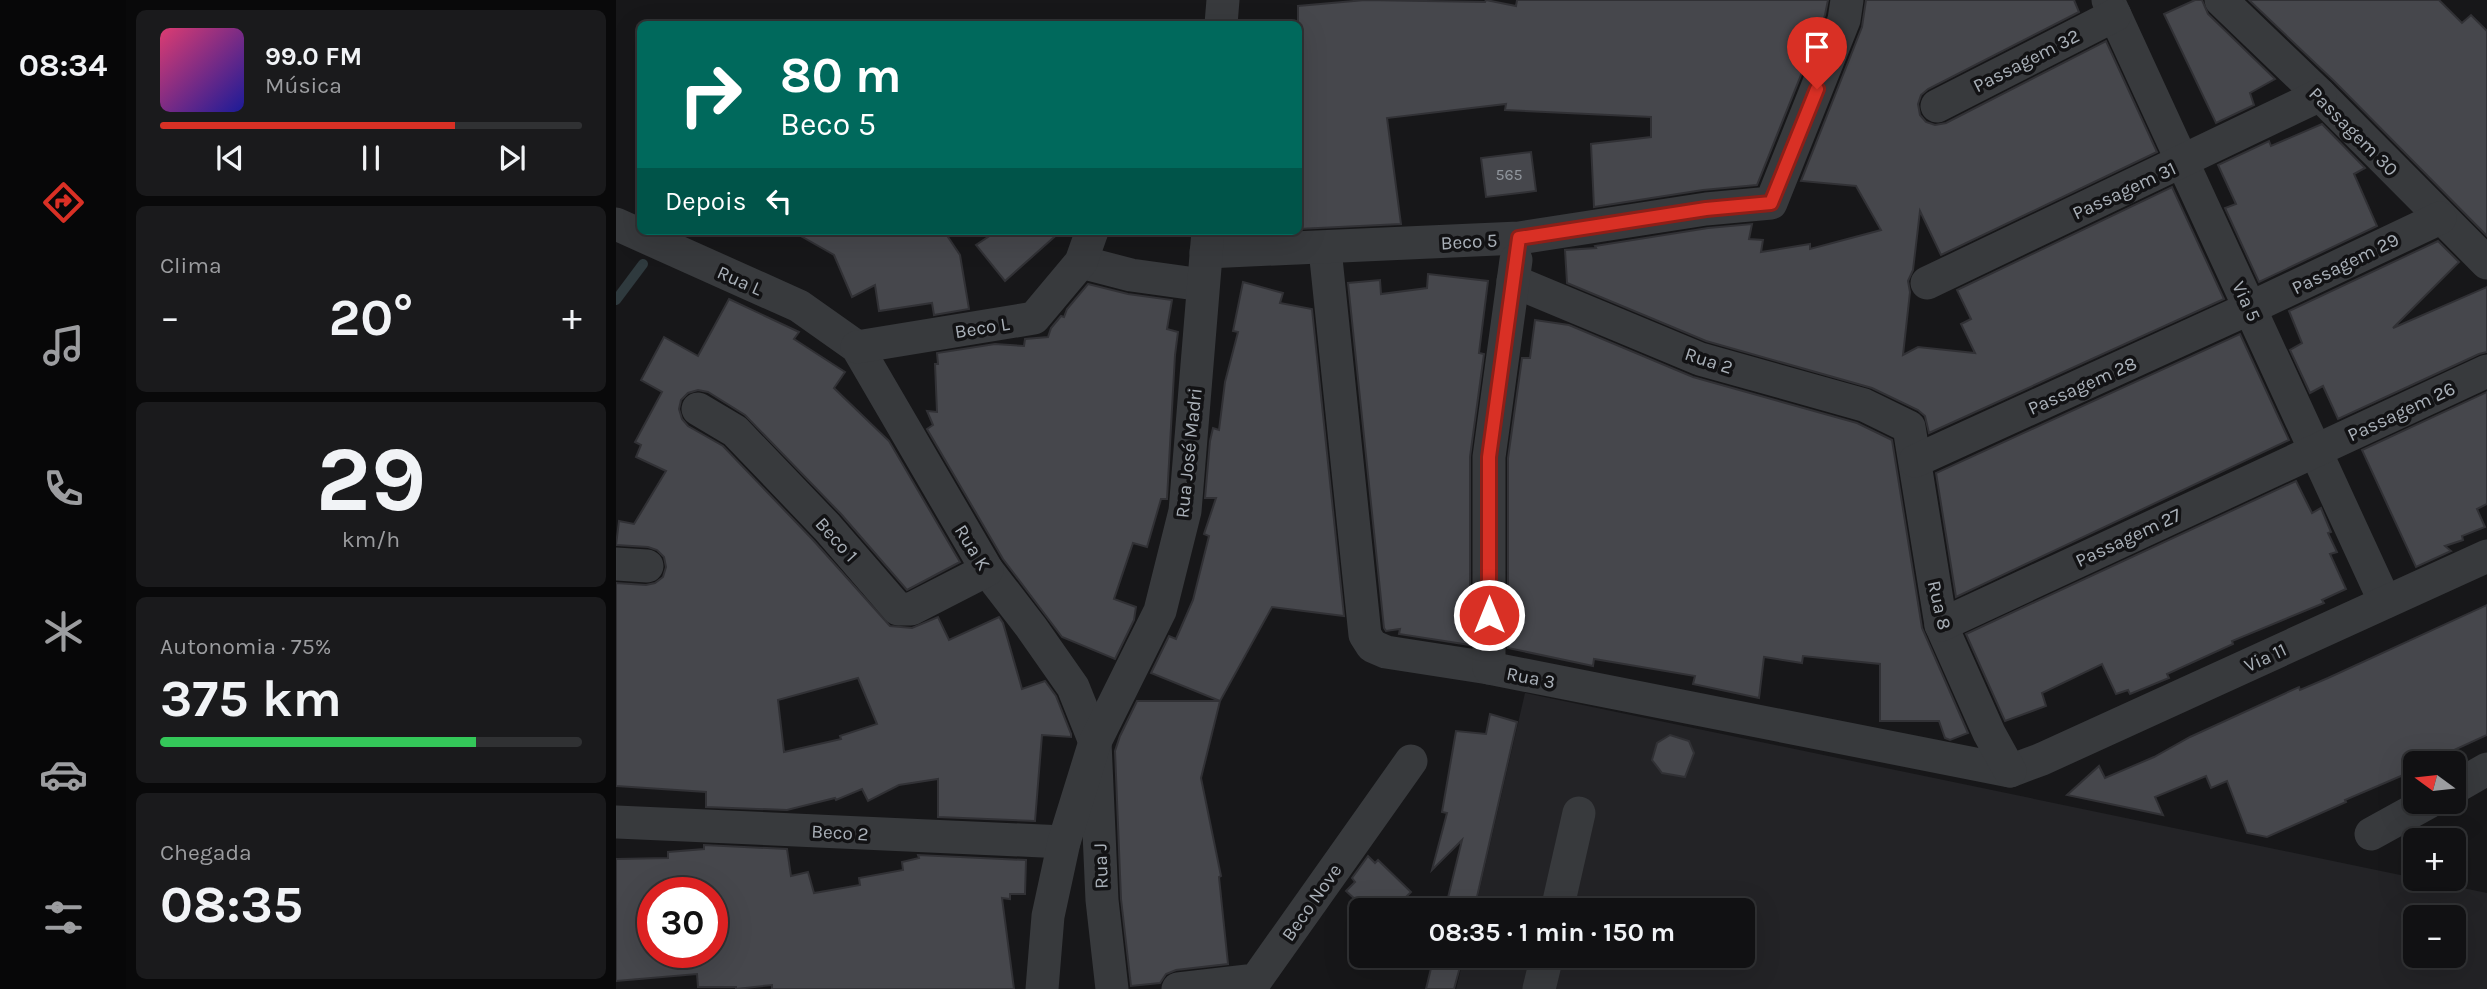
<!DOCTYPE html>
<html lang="pt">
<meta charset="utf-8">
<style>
:root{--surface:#111113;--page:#1a1a1c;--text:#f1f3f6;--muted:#9c9da0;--line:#303133;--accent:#d93025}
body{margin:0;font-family:Karla,sans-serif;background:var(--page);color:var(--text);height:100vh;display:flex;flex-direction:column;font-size:26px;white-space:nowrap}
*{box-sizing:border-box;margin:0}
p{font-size:23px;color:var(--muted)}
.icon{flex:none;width:38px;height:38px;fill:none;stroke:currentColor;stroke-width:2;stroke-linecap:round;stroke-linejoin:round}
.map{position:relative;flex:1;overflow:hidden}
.sheet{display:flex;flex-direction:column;gap:10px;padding:10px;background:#09090a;width:490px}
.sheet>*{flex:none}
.hud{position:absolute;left:21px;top:21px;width:665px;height:214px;border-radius:10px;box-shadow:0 7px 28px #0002,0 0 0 2px var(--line);background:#00695c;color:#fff;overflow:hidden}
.needle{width:46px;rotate:285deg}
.controls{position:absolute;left:1787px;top:751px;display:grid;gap:14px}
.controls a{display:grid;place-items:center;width:63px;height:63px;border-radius:10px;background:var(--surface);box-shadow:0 7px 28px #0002,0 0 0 2px var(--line);font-size:35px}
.speed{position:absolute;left:21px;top:877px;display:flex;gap:14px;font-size:35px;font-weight:700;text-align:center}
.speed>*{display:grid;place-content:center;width:91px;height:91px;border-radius:50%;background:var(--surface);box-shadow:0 7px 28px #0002,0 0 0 2px var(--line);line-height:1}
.speed .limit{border:10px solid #d22;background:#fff;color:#111}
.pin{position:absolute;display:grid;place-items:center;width:60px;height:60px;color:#fff;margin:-72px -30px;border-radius:50% 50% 50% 0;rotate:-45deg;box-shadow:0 0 7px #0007}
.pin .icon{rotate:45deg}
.me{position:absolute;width:77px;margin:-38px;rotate:0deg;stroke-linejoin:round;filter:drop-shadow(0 0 5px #0008)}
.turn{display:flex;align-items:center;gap:24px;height:147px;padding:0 28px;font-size:32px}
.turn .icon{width:91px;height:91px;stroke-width:2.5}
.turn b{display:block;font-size:49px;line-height:60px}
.then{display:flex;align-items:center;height:66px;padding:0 28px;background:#0003;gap:14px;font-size:26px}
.big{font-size:52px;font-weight:700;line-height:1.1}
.sheet .tile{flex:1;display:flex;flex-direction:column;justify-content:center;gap:10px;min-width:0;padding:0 24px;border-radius:10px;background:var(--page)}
.sheet .dial{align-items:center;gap:0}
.dial b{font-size:91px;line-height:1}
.song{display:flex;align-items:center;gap:21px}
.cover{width:84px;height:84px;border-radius:10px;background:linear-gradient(135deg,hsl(340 70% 55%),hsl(240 70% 35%))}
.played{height:7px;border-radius:4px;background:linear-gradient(90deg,var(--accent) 70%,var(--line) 70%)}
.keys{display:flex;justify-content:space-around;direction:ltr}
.heat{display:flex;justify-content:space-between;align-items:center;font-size:38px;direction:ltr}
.charge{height:10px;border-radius:5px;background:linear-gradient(90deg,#34c759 75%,var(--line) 0)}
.trip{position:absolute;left:733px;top:898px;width:406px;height:70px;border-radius:10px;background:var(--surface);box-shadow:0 7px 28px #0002,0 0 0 2px var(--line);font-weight:700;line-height:70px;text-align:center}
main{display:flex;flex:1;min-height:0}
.tabs{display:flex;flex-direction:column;width:126px;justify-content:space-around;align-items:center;background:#070708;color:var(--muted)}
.tabs .icon{width:49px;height:49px}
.tabs .on{color:var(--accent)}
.tabs b{font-size:32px;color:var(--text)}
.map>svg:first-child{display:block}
</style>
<main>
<nav class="tabs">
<b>08:34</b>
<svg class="icon on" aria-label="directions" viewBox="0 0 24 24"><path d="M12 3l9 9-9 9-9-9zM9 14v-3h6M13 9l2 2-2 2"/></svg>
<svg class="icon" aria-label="music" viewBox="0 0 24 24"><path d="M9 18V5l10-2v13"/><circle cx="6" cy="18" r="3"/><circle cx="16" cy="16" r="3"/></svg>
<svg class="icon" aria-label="phone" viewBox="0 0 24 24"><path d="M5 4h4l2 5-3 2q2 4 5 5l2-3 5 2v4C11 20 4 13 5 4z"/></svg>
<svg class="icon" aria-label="climate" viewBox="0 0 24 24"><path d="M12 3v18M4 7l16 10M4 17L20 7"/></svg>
<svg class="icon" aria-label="car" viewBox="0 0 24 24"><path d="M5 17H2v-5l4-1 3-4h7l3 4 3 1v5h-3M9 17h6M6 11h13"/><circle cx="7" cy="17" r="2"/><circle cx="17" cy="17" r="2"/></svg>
<svg class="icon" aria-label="filters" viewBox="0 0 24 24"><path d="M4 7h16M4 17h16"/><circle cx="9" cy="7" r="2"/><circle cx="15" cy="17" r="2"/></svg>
</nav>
<section class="sheet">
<div class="tile">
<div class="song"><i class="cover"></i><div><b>99.0 FM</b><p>Música</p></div></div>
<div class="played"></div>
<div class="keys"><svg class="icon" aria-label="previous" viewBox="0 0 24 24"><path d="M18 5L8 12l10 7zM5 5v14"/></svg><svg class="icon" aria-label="pause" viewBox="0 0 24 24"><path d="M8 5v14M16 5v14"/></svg><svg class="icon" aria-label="next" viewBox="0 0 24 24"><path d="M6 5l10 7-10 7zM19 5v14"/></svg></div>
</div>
<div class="tile"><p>Clima</p>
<div class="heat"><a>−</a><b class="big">20°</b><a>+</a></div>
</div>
<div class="tile dial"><b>29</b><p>km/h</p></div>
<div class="tile"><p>Autonomia · 75%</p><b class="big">375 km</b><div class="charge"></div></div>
<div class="tile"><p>Chegada</p><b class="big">08:35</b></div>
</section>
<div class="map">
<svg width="1871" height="989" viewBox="0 0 1871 989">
<rect width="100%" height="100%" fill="#171719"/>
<path fill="#232326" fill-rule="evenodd" d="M909 693 1871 893V989H840L848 956H1127V910H859ZM1799 917H1838V956H1799Z"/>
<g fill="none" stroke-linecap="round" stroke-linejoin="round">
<polyline stroke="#2f3a3e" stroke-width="10" points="0,300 27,264"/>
</g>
<g fill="#46474c" stroke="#313135" stroke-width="2" fill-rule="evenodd">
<polygon points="749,0 869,2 870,0 900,6 901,0 1212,0 1209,15 1141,185 1087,190 978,207 975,144 1035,137 1035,117 889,110 890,104 771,118 785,224 682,229 682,6"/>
<polygon points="1250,0 1458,0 1463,12 1312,89 1305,95 1302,104 1304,115 1310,122 1319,125 1330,123 1490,41 1541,152 1325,255 1304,211 1297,270 1292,281 1294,292 1287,355 1302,347 1359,353 1345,324 1355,319 1341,290 1556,187 1608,299 1313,433 1309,416 1302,410 1256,388 1090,341 951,283 949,250 980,248 979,246 1092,228 1136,224 1133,239 1147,240 1145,252 1194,244 1194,249 1265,230 1240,186 1185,181 1246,27"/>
<polygon points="1579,0 1586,0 1592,14 1659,79 1634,93 1638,105 1600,123 1548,14"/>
<polygon points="1633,0 1823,0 1846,23 1855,15 1871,31 1871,236 1718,81"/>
<polygon points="1706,124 1749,168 1738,174 1761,226 1643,282 1609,208 1620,204 1602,165 1653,141 1655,146"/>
<polygon points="915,152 920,191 870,197 865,158"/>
<polygon points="176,231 328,231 344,255 353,309 318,315 316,303 263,311 259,285 236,297 218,255"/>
<polygon points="381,231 445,231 389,281 360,245"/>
<polygon points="1822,241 1843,262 1777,328 1871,287 1871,352 1863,354 1722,419 1707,386 1694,393 1674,350 1686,343 1673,311"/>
<polygon points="812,274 872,281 863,353 868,354 854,457 854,645 783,634 784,629 770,631 768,628 732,283 764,280 765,294 811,288"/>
<polygon points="627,282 667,293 664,303 696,309 728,616 656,607 604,701 585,778 605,876 603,877 612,964 560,970 550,974 544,983 515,986 505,899 499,751 504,736 521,701 604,701 535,673 553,636 560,639 577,600 593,536 588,534 600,498 589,498 594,441 597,428 603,430 609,382 622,332 617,331"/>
<polygon points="472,284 512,294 556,300 551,329 562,332 559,355 551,499 545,499 531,547 517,543 498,599 520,607 518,620 499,659 446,637 387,559 311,429 317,425 311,411 321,412 319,364 322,364 321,353 379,344 408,346 409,339 432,337 435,328 445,316 448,317 451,309"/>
<path d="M113 299 183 332 178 339 229 372 218 388 273 441 344 562 291 590 225 514 129 415 92 392 82 390 72 393 65 400 63 409 66 419 72 426 107 446 197 540 274 626 296 628 322 617 333 640 383 617 387 623 406 689 429 681 440 696 455 734V737L426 735 419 821 322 817V779L283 785 252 801 246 789 220 800 219 798 171 810 90 807V792L0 786V583L30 585 39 583 47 577 50 567 48 557 41 550 32 547 0 545 3 521 18 524 50 471 20 457 25 445 19 442 46 392 25 380 48 337 82 356ZM242 678 261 724 224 736 225 739 168 752 162 700Z"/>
<polygon points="919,320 953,325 1077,377 1241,423 1276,440 1306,628 1352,733 1334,740 1329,738 1323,721 1264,721 1264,664 1187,656 1186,663 1148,657 1143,698 1077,684 1079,676 978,659 977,666 892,648 892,458 906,358 914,358"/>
<polygon points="1624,334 1673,440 1340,597 1320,473"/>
<polygon points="1871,392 1871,504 1861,509 1869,527 1846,536 1847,540 1829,546 1835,551 1800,567 1746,450"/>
<polygon points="1680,481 1696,513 1705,508 1715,532 1712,533 1721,552 1714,554 1730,589 1706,600 1708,603 1616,641 1617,644 1551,674 1553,678 1514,694 1512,690 1500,694 1486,664 1426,693 1430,706 1389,721 1350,634"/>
<polygon points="1871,605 1871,735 1810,763 1799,763 1799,770 1729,800 1730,802 1651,837 1631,833 1611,781 1595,788 1590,776 1539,797 1547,815 1451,795 1483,766 1489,778 1538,757 1574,737 1683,687 1684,690 1712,678"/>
<polygon points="874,714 901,722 858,910 829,910 846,840 816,870 831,813 826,812 840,731 870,734"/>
<polygon points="1054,735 1073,741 1078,753 1069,777 1046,773 1036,760 1041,743"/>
<path d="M88 845 171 849 175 876 192 872 198 893 244 885 243 878 287 870 286 862 303 858 302 855 410 860 409 894H394V899L386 898 398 989H156V985L120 989V987H82L81 974 0 981V859L52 858V852L88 849ZM37 892H96V952H37Z"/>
<polygon points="752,856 759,863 762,860 795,892 777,910 751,910 730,891 739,882 736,878"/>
<polygon points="818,956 847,956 838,989 810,989"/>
</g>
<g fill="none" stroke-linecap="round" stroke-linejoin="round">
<g stroke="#383a3d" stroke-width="33">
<polyline points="1492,0 1769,602"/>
<polyline points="1605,0 1704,95 1871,263"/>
<polyline points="605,24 607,0"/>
<polyline points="1321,106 1499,15"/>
<polyline points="0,224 183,306 241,347 371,570 415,627 457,687 479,742 486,900 496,989"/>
<polyline points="709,249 749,635 756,646 770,652 873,668 1394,771 1426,759 1871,556"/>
<polyline points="590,252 903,238 1090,209 1155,203 1228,20 1231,0"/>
<polyline points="465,262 515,275 587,285"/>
<polyline points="897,281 1084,359 1248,405 1293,427 1325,625 1373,733 1394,771"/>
<polyline points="1311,283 1704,95"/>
<polyline points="241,347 418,318 465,262 476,231"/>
<polyline points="82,409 119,431 211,527 282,609 295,609 371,570"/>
<polyline points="1299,461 1634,308 1824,218"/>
<polyline points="0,564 31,566"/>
<polyline points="1325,625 1871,371"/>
<polyline points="873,668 873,457 900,260"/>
<polyline points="1838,788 1871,769"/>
<polyline points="0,822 448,842"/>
<polyline points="1755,834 1813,802"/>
<polyline points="941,910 963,813"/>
<polyline points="426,989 432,916 448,842 479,742 544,611 569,511 592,231"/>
<polyline points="562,989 640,980 795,761"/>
<polyline points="923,989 931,956"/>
</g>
</g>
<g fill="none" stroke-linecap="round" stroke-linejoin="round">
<defs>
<polyline id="route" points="873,615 873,457 903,238 1090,209 1155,203 1201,89"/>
</defs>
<use href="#route" stroke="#8d1f18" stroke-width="18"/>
<use href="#route" stroke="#d93025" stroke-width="12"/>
</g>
<g text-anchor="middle" stroke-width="7" stroke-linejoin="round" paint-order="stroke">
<g font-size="16" fill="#90969d">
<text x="893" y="180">565</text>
</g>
<g font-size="19" fill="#a9b0b8" stroke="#121214">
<text transform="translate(1410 60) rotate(-27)" y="7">Passagem 32</text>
<text transform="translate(1738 131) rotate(45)" y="7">Passagem 30</text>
<text transform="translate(1508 190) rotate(-25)" y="7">Passagem 31</text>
<text transform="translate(853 241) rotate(-3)" y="7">Beco 5</text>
<text transform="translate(1729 263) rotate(-26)" y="7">Passagem 29</text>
<text transform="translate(124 280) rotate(24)" y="7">Rua L</text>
<text transform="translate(1631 301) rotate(65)" y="7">Via 5</text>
<text transform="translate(366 327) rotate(-9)" y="7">Beco L</text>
<text transform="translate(1093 360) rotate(18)" y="7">Rua 2</text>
<text transform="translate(1466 385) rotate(-24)" y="7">Passagem 28</text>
<text transform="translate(1785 411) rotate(-25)" y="7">Passagem 26</text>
<text transform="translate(572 453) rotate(-84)" y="7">Rua José Madri</text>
<text transform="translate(1512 537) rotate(-25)" y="7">Passagem 27</text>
<text transform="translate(221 539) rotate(48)" y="7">Beco 1</text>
<text transform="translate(357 547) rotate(58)" y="7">Rua K</text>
<text transform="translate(1324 605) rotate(77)" y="7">Rua 8</text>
<text transform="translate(1649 657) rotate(-25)" y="7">Via 11</text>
<text transform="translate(915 677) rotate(11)" y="7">Rua 3</text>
<text transform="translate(224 832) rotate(3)" y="7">Beco 2</text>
<text transform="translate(484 866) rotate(-92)" y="7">Rua J</text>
<text transform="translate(695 902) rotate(-55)" y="7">Beco Nove</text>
</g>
</g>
</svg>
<div class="controls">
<a><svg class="needle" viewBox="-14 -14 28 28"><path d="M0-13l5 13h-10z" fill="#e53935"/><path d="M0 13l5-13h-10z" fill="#9c9da0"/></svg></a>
<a>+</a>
<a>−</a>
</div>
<div class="speed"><div class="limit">30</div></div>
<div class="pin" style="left:1201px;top:89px;background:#d93025"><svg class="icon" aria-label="arrive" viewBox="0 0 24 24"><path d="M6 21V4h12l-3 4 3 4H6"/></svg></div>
<svg class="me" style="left:873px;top:615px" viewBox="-20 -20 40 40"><circle r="17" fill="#d93025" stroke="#fff" stroke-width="3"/><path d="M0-11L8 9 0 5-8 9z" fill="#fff"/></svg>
<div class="trip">08:35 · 1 min · 150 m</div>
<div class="hud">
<div class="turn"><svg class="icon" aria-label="right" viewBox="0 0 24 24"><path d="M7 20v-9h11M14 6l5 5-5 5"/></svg><div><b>80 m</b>Beco 5</div></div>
<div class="then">Depois<svg class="icon" aria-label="left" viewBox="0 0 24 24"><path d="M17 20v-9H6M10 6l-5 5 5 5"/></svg></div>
</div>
</div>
</main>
